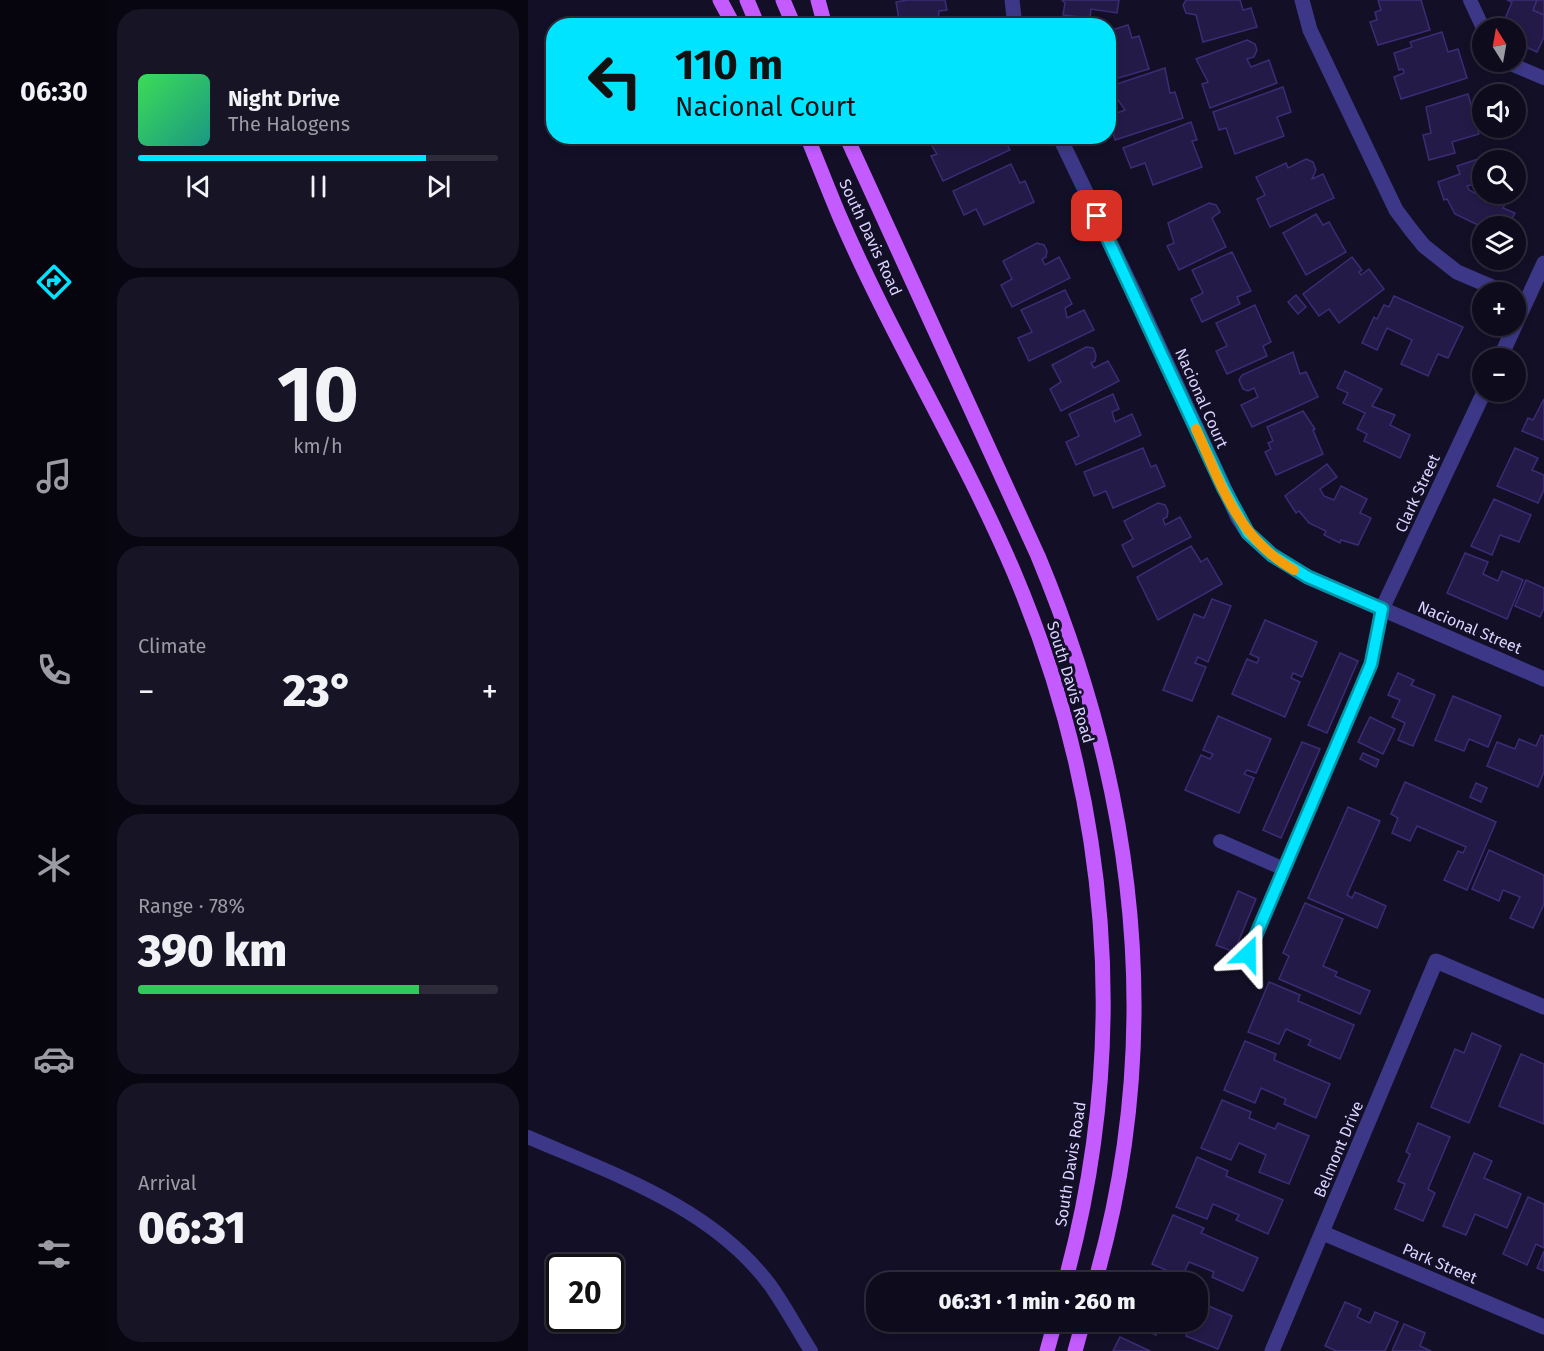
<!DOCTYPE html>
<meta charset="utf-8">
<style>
:root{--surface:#0e0b1d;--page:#171426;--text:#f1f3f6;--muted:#9b9ba4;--line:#2e2b3b;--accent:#00e4ff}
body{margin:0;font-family:"Fira Sans",sans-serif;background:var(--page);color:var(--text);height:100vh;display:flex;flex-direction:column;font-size:22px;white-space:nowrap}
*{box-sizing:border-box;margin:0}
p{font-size:20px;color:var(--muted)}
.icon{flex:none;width:33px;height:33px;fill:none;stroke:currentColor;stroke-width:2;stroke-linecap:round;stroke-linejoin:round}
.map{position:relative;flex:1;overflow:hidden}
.side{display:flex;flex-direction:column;gap:9px;padding:9px;background:#080610;width:420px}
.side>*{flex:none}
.hud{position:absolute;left:18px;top:18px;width:570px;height:126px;border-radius:24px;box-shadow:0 3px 9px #0003,0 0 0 2px var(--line);background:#00e4ff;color:#111;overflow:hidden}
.needle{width:39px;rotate:349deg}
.tools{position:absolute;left:944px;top:18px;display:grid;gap:12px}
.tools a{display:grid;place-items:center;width:54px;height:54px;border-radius:50%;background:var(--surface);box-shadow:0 3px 9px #0003,0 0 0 2px var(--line);font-size:30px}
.speed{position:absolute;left:18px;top:1254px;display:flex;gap:12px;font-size:30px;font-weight:700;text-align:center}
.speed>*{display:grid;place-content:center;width:78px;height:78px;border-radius:50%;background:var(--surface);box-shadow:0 3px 9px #0003,0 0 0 2px var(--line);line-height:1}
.speed .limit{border:3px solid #111;border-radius:9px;background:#fff;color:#111}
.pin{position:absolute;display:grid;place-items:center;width:51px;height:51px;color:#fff;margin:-26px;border-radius:12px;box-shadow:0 3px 9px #0006}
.me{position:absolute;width:66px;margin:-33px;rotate:23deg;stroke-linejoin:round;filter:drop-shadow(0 0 4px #0008)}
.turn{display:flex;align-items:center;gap:21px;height:126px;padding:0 30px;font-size:27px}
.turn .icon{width:78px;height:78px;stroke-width:2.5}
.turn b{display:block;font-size:42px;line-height:51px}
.big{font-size:45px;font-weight:800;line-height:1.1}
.side .tile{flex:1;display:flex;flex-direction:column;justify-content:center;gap:9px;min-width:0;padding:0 21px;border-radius:24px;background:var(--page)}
.side .dial{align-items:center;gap:0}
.dial b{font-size:78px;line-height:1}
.song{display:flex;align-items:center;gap:18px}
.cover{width:72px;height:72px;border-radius:9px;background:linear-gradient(135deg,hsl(130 70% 55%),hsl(170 70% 35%))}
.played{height:6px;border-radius:3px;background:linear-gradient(90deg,var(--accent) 80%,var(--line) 80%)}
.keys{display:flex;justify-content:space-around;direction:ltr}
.heat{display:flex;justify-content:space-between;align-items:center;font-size:33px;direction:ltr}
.charge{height:9px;border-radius:4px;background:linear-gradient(90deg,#34c759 78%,var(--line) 0)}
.trip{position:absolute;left:338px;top:1272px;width:342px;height:60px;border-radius:24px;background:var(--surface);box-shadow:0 3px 9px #0003,0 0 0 2px var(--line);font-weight:800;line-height:60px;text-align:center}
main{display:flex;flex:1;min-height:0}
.menu{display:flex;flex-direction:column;width:108px;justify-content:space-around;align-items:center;background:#06040c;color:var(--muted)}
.menu .icon{width:42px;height:42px}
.menu .selected{color:var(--accent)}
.menu b{font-size:27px;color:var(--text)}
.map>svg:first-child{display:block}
</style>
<main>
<nav class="menu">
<b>06:30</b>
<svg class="icon selected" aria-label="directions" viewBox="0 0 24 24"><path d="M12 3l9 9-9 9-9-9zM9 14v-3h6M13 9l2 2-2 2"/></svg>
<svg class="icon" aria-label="music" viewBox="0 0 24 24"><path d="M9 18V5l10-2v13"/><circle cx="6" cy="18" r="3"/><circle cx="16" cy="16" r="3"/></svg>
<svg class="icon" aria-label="phone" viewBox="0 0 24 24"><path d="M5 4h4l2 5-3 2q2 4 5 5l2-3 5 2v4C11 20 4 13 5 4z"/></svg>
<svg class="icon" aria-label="climate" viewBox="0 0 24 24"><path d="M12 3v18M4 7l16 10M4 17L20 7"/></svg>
<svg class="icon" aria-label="car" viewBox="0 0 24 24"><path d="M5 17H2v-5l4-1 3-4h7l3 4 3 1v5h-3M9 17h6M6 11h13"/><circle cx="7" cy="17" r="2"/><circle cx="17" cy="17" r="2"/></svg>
<svg class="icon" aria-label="filters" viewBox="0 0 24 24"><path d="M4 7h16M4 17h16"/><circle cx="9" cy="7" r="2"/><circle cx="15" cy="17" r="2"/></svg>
</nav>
<section class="side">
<div class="tile">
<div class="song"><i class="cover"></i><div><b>Night Drive</b><p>The Halogens</p></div></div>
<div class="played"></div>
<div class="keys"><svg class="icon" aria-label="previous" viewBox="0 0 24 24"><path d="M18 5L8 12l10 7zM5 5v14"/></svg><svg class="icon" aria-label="pause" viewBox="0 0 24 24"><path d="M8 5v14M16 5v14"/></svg><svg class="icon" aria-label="next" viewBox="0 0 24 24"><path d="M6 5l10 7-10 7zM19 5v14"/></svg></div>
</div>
<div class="tile dial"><b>10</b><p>km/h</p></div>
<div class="tile"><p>Climate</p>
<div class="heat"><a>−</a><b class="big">23°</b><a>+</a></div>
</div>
<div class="tile"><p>Range · 78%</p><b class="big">390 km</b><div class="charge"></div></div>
<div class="tile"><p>Arrival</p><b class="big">06:31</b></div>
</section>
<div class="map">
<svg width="1016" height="1351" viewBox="0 0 1016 1351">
<rect width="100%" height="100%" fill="#130f27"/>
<g fill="#241a48" stroke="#3b2c75" stroke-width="1.5">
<polygon points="379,0 417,0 419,10 411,11 410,22 430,19 431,26 369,26 372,25 368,2"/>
<polygon points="534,0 591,0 589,13 563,9 562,18 535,15 537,3"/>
<polygon points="658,0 712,0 715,10 723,8 729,27 675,42 668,15 658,13 655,5"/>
<polygon points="850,0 893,0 902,30 850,45 842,22 849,20 847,12 853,10"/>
<polygon points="979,0 1009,0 1005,10 1016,15 1016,37 1009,52 987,42 987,28 973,28 984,2"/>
<polygon points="1009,0 1016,0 1016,15 1005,10"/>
<polygon points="600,25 604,38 611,36 621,69 580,81 580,31"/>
<polygon points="914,32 920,52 930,49 939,78 873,99 866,77 876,73 875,69 871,70 866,53 884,47 882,42"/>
<polygon points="719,40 727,44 729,50 726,57 719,59 723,67 741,60 749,83 682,108 674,84 680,82 668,59"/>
<polygon points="637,68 642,93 647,92 655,118 587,140 580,116 597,110 590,100 588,101 583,86"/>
<polygon points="755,87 763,112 749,117 756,136 707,154 698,128 691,130 685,112"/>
<polygon points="940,94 951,134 924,142 927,153 901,160 895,135 903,133 898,107"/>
<polygon points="663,122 669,140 664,141 674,167 625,185 617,163 603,168 595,148"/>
<polygon points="398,136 475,136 482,150 415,181 403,156 409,154"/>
<polygon points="953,158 954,174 944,177 947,184 939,186 941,190 952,196 954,191 954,194 982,194 975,208 987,213 980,226 954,227 927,214 919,199 916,200 910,182 932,174 929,166"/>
<polygon points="778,159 785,162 788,170 784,179 795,174 806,198 742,227 729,199 737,195 728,177 758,163 760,168"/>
<polygon points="483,164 492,183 497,181 506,202 456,225 448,209 436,215 425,191"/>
<polygon points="681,203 688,205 692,212 684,218 698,247 651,270 639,246 646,243 640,223"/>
<polygon points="788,214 795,225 801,222 818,252 778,275 755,233"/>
<polygon points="509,243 516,245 519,251 518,257 514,259 517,265 531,257 542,278 484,307 473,285 484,279 475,261"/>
<polygon points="704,252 723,291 709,297 712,304 674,322 663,299 675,293 664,270"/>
<polygon points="824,257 834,270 831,272 833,275 841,269 856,289 811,323 801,309 791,316 775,294"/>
<polygon points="537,290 544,304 537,308 539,318 556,310 566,330 501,361 490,338 504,332 493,310"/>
<polygon points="768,295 778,307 770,314 760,302"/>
<polygon points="866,296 935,327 920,358 910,354 900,376 873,364 884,340 859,328 849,350 834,343 846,317 849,319 856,305 861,307"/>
<polygon points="727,305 743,342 735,346 739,356 699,374 688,351 699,346 688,323"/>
<polygon points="558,347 565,348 568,355 567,361 563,363 566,368 580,361 591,381 533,411 522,389 533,382 524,365"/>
<polygon points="765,352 772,374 778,372 790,397 724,427 713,405 730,397 726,388 720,391 715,389 711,380 714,375"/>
<polygon points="817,371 854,389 844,406 867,415 862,425 882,435 872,458 836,441 839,434 829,429 837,413 815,403 820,393 809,388"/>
<polygon points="585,394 591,409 584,412 587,422 604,414 613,435 548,465 538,442 551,436 541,414"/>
<polygon points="1016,399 1016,440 994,431 1000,418 1005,420"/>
<polygon points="775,411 787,429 785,430 795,454 748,475 737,452 743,449 740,443 745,441 739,427"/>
<polygon points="615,448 623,467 628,465 637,486 585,508 578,491 566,496 556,472"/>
<polygon points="987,448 1010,458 1004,470 1016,475 1016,490 1010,503 969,486"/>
<polygon points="799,464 809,477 792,489 796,496 806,500 813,486 839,499 832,513 843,518 830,545 813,540 812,543 796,535 798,531 781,523 771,511 768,513 757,496"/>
<polygon points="966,499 1003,515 991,542 972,535 964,555 943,546"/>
<polygon points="630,503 637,505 640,511 639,517 635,519 637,525 652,517 663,537 605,567 594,545 605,539 596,521"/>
<polygon points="663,546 673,562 679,558 694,584 630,620 609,577"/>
<polygon points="937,553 960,562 955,574 970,581 974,571 995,580 979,619 919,593"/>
<polygon points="998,580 1016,588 1016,608 1012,617 987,606"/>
<polygon points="684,599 703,606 680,662 670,657 667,663 678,667 664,701 635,690 666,614 676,618"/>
<polygon points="737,620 789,642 774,677 765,673 763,678 772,682 757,717 704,694 719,659 729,663 731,658 722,654"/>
<polygon points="812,653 830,661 799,733 780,725"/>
<polygon points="870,673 886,680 883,685 907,695 885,746 870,740 877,723 864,717 872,700 860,695"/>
<polygon points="925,696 973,716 960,747 941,739 936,751 907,740"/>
<polygon points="690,716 743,739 728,773 719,770 716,774 726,778 711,813 657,790 673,755 682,759 685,754 675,750"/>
<polygon points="842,717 867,729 855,754 830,742"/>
<polygon points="1013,735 1016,736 1016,772 1010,787 959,766 969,742 987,749 991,739 1008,746"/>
<polygon points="774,742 792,749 753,838 735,830"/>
<polygon points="835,753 851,760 848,767 832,759"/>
<polygon points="877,782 968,822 939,890 916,880 930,851 935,853 938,847 889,826 882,841 864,833 870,818 863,814"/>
<polygon points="948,783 959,788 953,802 942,797"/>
<polygon points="820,807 852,821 819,895 824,898 827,892 858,906 849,928 780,898"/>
<polygon points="961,850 1016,875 1016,904 1005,928 982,918 992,897 975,890 971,901 944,889"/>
<polygon points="710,891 728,899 706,952 688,945"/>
<polygon points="777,903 815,919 795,966 809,972 807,976 842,991 832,1014 751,979 761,956 755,953"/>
<polygon points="741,982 772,995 770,1001 826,1025 812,1059 780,1045 783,1040 758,1029 751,1044 720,1032"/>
<polygon points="944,1033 973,1046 941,1123 903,1107 927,1049 936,1053"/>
<polygon points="717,1041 748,1054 746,1060 802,1084 788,1118 756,1104 758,1099 733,1088 727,1103 696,1090"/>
<polygon points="993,1054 1016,1064 1016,1124 971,1106"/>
<polygon points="694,1100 723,1112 721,1118 747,1129 750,1123 781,1136 761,1184 731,1172 738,1155 711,1143 703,1160 673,1148"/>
<polygon points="890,1123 922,1137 900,1189 907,1193 895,1221 867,1209 877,1184 870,1181 882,1154 878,1152"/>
<polygon points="946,1153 964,1161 956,1178 993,1194 979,1228 947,1214 938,1235 915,1226"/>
<polygon points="669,1157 700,1171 698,1176 755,1200 740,1234 708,1220 711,1215 685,1204 679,1219 648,1207"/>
<polygon points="1000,1197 1016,1204 1016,1248 1008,1244 999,1265 975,1254"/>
<polygon points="645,1215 676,1228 673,1233 730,1258 715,1291 684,1277 686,1272 661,1262 654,1277 624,1264"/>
<polygon points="1016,1251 1016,1271 1009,1268"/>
<polygon points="619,1273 642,1282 615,1282"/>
<polygon points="669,1301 704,1316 690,1349 658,1336 660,1330 639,1322 669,1322"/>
<polygon points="817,1302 833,1309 829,1317 842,1323 847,1312 870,1322 857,1351 808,1351 797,1346"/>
<polygon points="598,1322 634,1322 628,1335"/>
<polygon points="876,1324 897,1333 892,1346 903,1351 864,1351"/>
<polygon points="592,1337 622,1351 585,1351"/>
</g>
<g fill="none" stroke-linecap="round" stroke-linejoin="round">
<g stroke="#3c3887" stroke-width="14">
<polyline points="942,0 955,28"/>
<polyline points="978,62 1016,78"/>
<polyline points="692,841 756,869"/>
<polyline points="720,954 843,664 854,609"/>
<path d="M0 1137C85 1174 184 1207 242 1285 257 1306 269 1329 283 1351"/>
</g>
<g stroke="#3c3887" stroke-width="15">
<polyline points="484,0 487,26"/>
<polyline points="774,0 782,30 868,210 883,230 896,246 929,272 976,292"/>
<polyline points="531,136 608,296 710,518 720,533 744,555 780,577 1016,679"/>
<polyline points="972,358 1016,263"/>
<polyline points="854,609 956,392"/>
<polyline points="795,1233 1016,1327"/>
<polyline points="744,1351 908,961 1016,1007"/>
</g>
<g stroke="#c35bff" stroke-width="15">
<polyline points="192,0 206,26"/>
<polyline points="219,0 230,26"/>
<polyline points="255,0 266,26"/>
<polyline points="290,0 297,26"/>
<path d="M279 136C290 163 300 189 311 215 363 336 433 449 485 570 582 798 603 1042 537 1282"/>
<path d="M318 136 510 556C608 791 638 1035 567 1282"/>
<polyline points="519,1351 527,1322"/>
<polyline points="547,1351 555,1322"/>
</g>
</g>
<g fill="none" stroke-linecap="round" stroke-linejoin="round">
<defs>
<polyline id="route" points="569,216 696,489 720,533 744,555 780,577 854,609 843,664 720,954"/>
</defs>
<use href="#route" stroke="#0094a6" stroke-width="15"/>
<use href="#route" stroke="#00e4ff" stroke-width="10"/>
<path stroke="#f59e0b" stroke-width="10" d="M668 429C693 484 709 538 766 570"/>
</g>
<g text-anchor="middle" stroke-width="6" stroke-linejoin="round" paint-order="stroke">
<g font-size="16" fill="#dad4ff" stroke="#130f27">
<text transform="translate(343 237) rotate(65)" y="6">South Davis Road</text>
<text transform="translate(674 398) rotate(66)" y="6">Nacional Court</text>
<text transform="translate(889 493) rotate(-65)" y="6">Clark Street</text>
<text transform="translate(942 627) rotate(23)" y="6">Nacional Street</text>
<text transform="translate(543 682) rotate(73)" y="6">South Davis Road</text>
<text transform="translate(810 1149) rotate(-67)" y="6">Belmont Drive</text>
<text transform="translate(542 1164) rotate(-81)" y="6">South Davis Road</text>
<text transform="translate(912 1263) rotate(23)" y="6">Park Street</text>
</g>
</g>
</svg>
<div class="tools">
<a><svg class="needle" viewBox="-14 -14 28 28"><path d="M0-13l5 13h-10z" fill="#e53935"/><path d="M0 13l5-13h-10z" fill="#9b9ba4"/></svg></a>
<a><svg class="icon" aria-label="sound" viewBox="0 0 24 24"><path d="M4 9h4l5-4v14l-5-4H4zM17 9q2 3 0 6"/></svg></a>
<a><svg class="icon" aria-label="search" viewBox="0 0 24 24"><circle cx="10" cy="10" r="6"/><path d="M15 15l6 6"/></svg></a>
<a><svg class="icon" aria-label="layers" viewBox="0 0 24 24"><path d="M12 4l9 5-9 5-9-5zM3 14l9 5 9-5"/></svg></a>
<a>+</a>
<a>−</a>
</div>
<div class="speed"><div class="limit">20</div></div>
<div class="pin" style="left:569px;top:216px;background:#d93025"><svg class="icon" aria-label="arrive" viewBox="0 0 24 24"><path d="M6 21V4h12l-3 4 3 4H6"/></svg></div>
<svg class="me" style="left:720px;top:954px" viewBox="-20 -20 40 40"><path d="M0-17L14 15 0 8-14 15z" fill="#00e4ff" stroke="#fff" stroke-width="4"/></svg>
<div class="trip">06:31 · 1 min · 260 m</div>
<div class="hud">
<div class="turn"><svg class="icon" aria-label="left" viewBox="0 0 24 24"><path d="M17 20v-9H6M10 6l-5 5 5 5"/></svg><div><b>110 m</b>Nacional Court</div></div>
</div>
</div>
</main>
